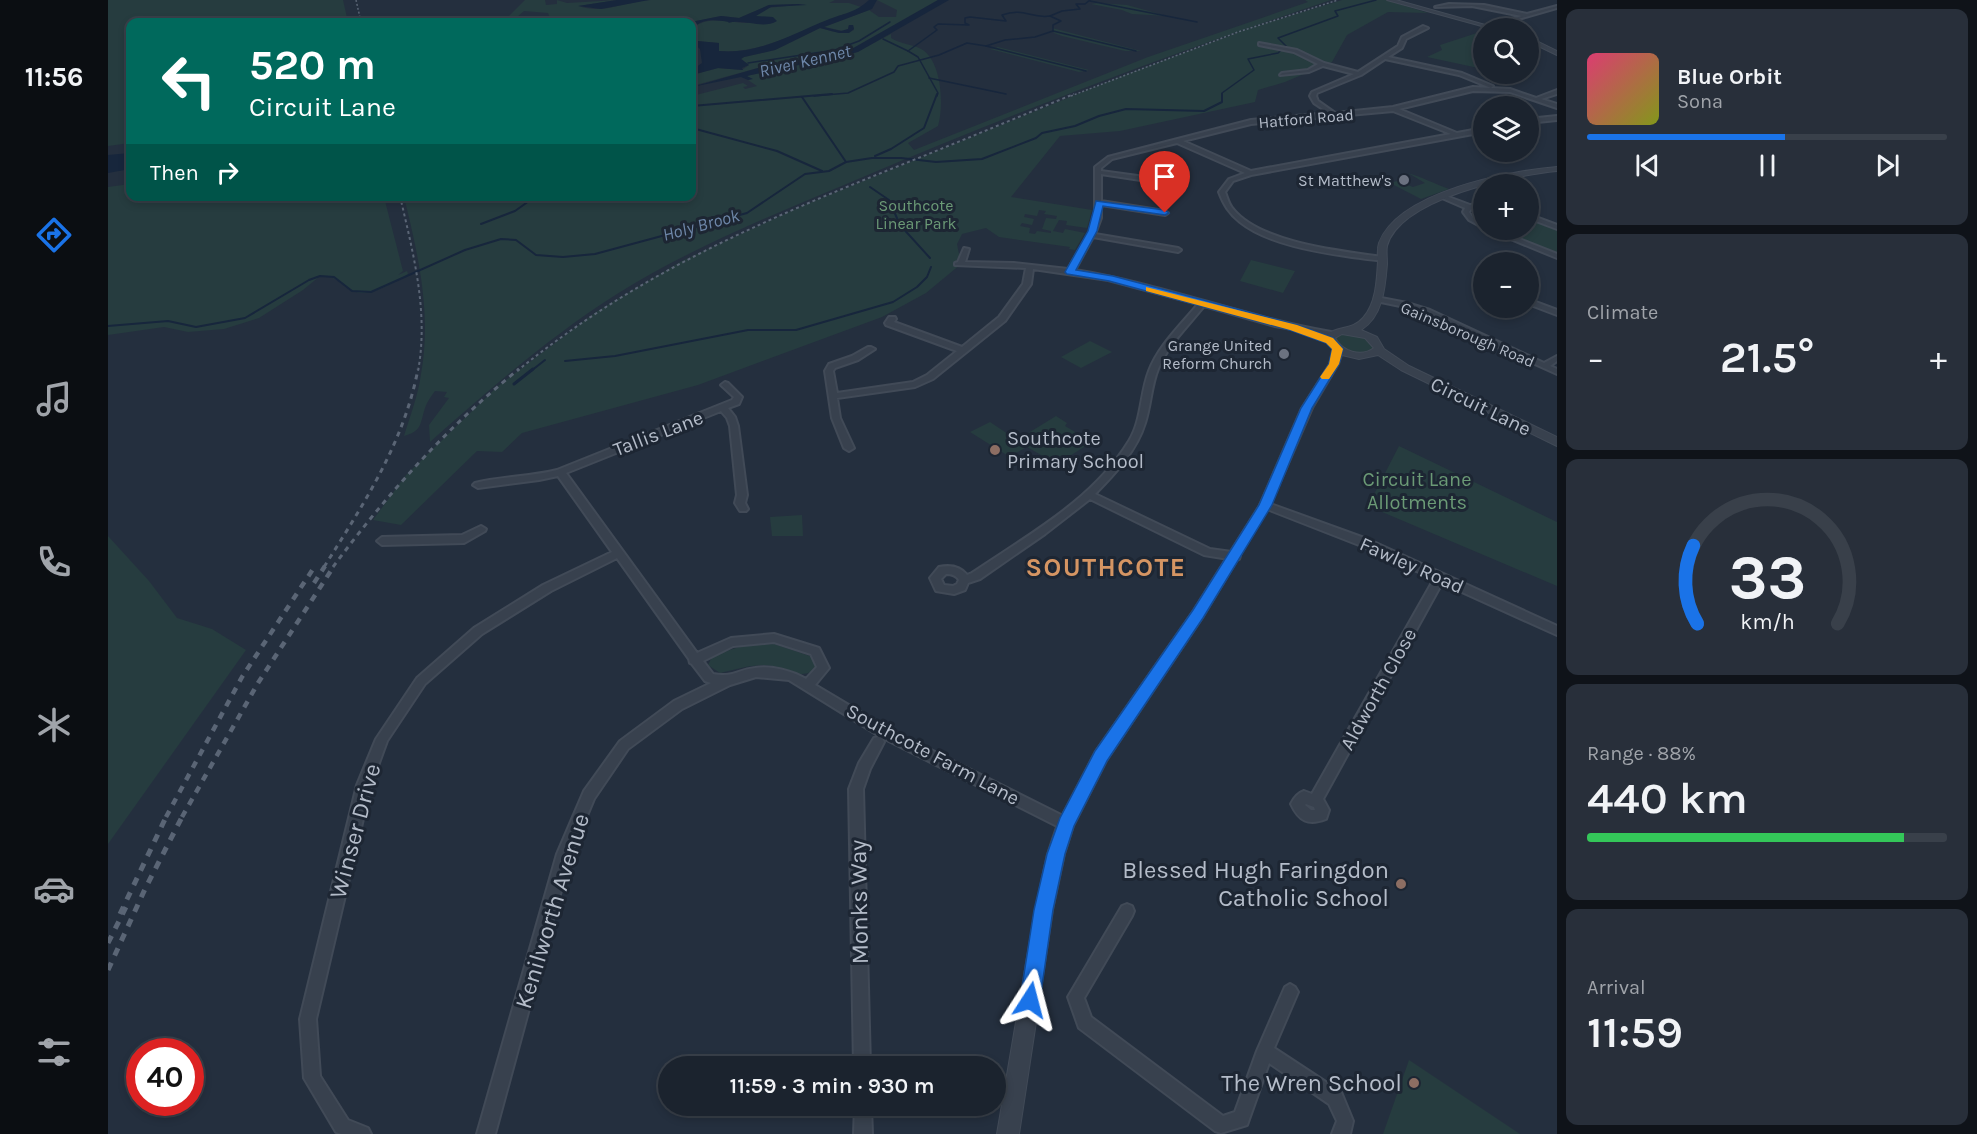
<!DOCTYPE html>
<meta charset="utf-8">
<style>
:root{--surface:#1b232e;--page:#282f3a;--text:#f1f3f6;--muted:#a0a4aa;--line:#39404a;--accent:#1a73e8}
body{margin:0;font-family:Karla,sans-serif;background:var(--page);color:var(--text);height:100vh;display:flex;flex-direction:column;font-size:22px;white-space:nowrap}
*{box-sizing:border-box;margin:0}
p{font-size:20px;color:var(--muted)}
.icon{flex:none;width:33px;height:33px;fill:none;stroke:currentColor;stroke-width:2;stroke-linecap:round;stroke-linejoin:round}
.map{position:relative;flex:1;overflow:hidden}
.details{display:flex;flex-direction:column;gap:9px;padding:9px;background:#0f1319;width:420px}
.details>*{flex:none}
.top-card{position:absolute;left:18px;top:18px;width:570px;height:183px;border-radius:12px;box-shadow:0 3px 9px #0003,0 0 0 2px var(--line);background:#00695c;color:#fff;overflow:hidden}
.buttons{position:absolute;left:1365px;top:18px;display:grid;gap:12px}
.buttons a{display:grid;place-items:center;width:66px;height:66px;border-radius:50%;background:var(--surface);box-shadow:0 3px 9px #0003,0 0 0 2px var(--line);font-size:30px}
.speed{position:absolute;left:18px;top:1038px;display:flex;gap:12px;font-size:30px;font-weight:700;text-align:center}
.speed>*{display:grid;place-content:center;width:78px;height:78px;border-radius:50%;background:var(--surface);box-shadow:0 3px 9px #0003,0 0 0 2px var(--line);line-height:1}
.speed .limit{border:9px solid #d22;background:#fff;color:#111}
.pin{position:absolute;display:grid;place-items:center;width:51px;height:51px;color:#fff;margin:-62px -26px;border-radius:50% 50% 50% 0;rotate:-45deg;box-shadow:0 0 6px #0007}
.pin .icon{rotate:45deg}
.me{position:absolute;width:66px;margin:-33px;rotate:9deg;stroke-linejoin:round;filter:drop-shadow(0 0 4px #0008)}
.turn{display:flex;align-items:center;gap:21px;height:126px;padding:0 24px;font-size:27px}
.turn .icon{width:78px;height:78px;stroke-width:2.5}
.turn b{display:block;font-size:42px;line-height:51px}
.then{display:flex;align-items:center;height:57px;padding:0 24px;background:#0003;gap:12px;font-size:22px}
.big{font-size:45px;font-weight:600;line-height:1.1}
.details .tile{flex:1;display:flex;flex-direction:column;justify-content:center;gap:9px;min-width:0;padding:0 21px;border-radius:12px;background:var(--page)}
.details .dial{align-items:center;gap:0}
.dial svg{height:156px;overflow:visible;fill:none;stroke:var(--line);stroke-width:7;stroke-linecap:round;text-anchor:middle}
.dial text{fill:var(--text);stroke:none}
.song{display:flex;align-items:center;gap:18px}
.cover{width:72px;height:72px;border-radius:9px;background:linear-gradient(135deg,hsl(340 70% 55%),hsl(70 70% 35%))}
.played{height:6px;border-radius:3px;background:linear-gradient(90deg,var(--accent) 55%,var(--line) 55%)}
.keys{display:flex;justify-content:space-around;direction:ltr}
.heat{display:flex;justify-content:space-between;align-items:center;font-size:33px;direction:ltr}
.charge{height:9px;border-radius:4px;background:linear-gradient(90deg,#34c759 88%,var(--line) 0)}
.trip{position:absolute;left:550px;top:1056px;width:348px;height:60px;border-radius:30px;background:var(--surface);box-shadow:0 3px 9px #0003,0 0 0 2px var(--line);font-weight:600;line-height:60px;text-align:center}
main{display:flex;flex:1;min-height:0}
.dock{display:flex;flex-direction:column;width:108px;justify-content:space-around;align-items:center;background:#0b0e12;color:var(--muted)}
.dock .icon{width:42px;height:42px}
.dock .selected{color:var(--accent)}
.dock b{font-size:27px;color:var(--text)}
.map>svg:first-child{display:block}
</style>
<main>
<nav class="dock">
<b>11:56</b>
<svg class="icon selected" aria-label="directions" viewBox="0 0 24 24"><path d="M12 3l9 9-9 9-9-9zM9 14v-3h6M13 9l2 2-2 2"/></svg>
<svg class="icon" aria-label="music" viewBox="0 0 24 24"><path d="M9 18V5l10-2v13"/><circle cx="6" cy="18" r="3"/><circle cx="16" cy="16" r="3"/></svg>
<svg class="icon" aria-label="phone" viewBox="0 0 24 24"><path d="M5 4h4l2 5-3 2q2 4 5 5l2-3 5 2v4C11 20 4 13 5 4z"/></svg>
<svg class="icon" aria-label="climate" viewBox="0 0 24 24"><path d="M12 3v18M4 7l16 10M4 17L20 7"/></svg>
<svg class="icon" aria-label="car" viewBox="0 0 24 24"><path d="M5 17H2v-5l4-1 3-4h7l3 4 3 1v5h-3M9 17h6M6 11h13"/><circle cx="7" cy="17" r="2"/><circle cx="17" cy="17" r="2"/></svg>
<svg class="icon" aria-label="filters" viewBox="0 0 24 24"><path d="M4 7h16M4 17h16"/><circle cx="9" cy="7" r="2"/><circle cx="15" cy="17" r="2"/></svg>
</nav>
<div class="map">
<svg width="1449" height="1134" viewBox="0 0 1449 1134">
<rect width="100%" height="100%" fill="#242f3e"/>
<g fill="#263c3f" fill-rule="evenodd">
<polygon points="0,0 235,0 240,22 22,22 22,143 0,146"/>
<path d="M417 0H437L438 5 449 4V0L459 3 509 0 471 6C495 15 519 1 543 0 604 0 666 0 727 0L721 3H741L753 7C747 14 736 13 728 17 690 32 653 54 611 51V43L589 41 584 28C604 14 622 24 644 23L635 21 659 8 697 4 661 5 631 18 613 16 583 22H446L456 20 443 21 440 13 416 11 409 17 399 18Z"/>
<path d="M769 0H830L742 50 650 68 584 86V75L610 68 634 70 641 65 633 59 636 57 667 50 712 28C724 31 735 36 746 30L745 25H741L740 29 735 31 716 27 761 10 771 17H788L789 10Z"/>
<path d="M1197 0H1223C1067 52 913 110 762 174 675 211 589 244 509 294 441 337 382 389 322 442L321 425 341 398 336 397 339 392 327 391C323 396 319 402 317 408 312 424 314 431 296 436 302 416 310 396 313 374 324 314 310 254 296 197L584 196V186L590 182 584 178V96L635 83 640 86 635 87 637 89 649 86 640 80 643 79 638 76 745 54 783 34V38C792 44 804 44 813 49 834 60 836 106 830 126L800 143 806 150 1040 57 1200 2Z"/>
<path d="M1234 0H1278L1320 13 1280 12 1239 35 1224 62 1177 82 1150 90 1147 102 1012 131 952 136 903 197 984 210 979 228 958 225 959 221 951 220 945 231 955 233 957 229 977 233 967 250 961 249 962 247 891 237 878 228 854 234 849 244 853 264 818 293 774 317 590 385 414 433 394 452 369 451 293 525 265 520 298 475 390 386 488 312 574 261 694 206 1009 78 1139 29ZM931 210 938 211 936 214 949 216 948 219 938 218 934 229 943 231V233L929 231 927 234 921 233 922 228 912 226 914 223 924 225 926 219 916 217 917 214 929 216Z"/>
<polygon points="991,3 1019,5 1059,16 1024,14 1014,10 983,4"/>
<polygon points="944,28 1033,51 1017,51 954,36 946,33"/>
<polygon points="1375,31 1375,69 1319,57 1334,50 1332,45"/>
<polygon points="890,47 981,70 971,72 882,49"/>
<path d="M1300 173C1314 177 1327 184 1341 189L1313 199 1282 183 1289 181 1305 187 1317 183Z"/>
<path d="M22 184V196L276 197 295 271 290 275 299 271 300 274C286 283 257 301 242 289 231 282 226 275 212 276L195 290 151 318 116 329 80 332 56 327 0 335V187Z"/>
<polygon points="1421,218 1449,229 1449,254 1387,230 1420,230"/>
<polygon points="1143,260 1187,271 1175,293 1132,281"/>
<path d="M1235 333C1248 334 1258 336 1267 346L1266 349C1251 357 1237 351 1226 339Z"/>
<polygon points="982,341 1004,352 973,368 953,357"/>
<polygon points="948,416 959,423 957,426 984,442 949,464 919,447 906,454 897,454 862,432 882,422 909,440"/>
<polygon points="1291,446 1449,522 1449,586 1260,506"/>
<polygon points="694,515 695,536 664,536 662,517"/>
<polygon points="0,536 41,581 69,618 104,629 138,650 0,844"/>
<path d="M666 644 705 657 710 668C692 681 683 669 665 666 647 663 629 669 612 673L600 665 605 655 638 645Z"/>
<polygon points="1301,1060 1412,1134 1275,1134"/>
</g>
<g fill="#17263c">
<polygon points="509,0 541,0 493,9 470,6"/>
<path d="M761 0H769L764 9 716 27 733 31 740 29 741 25H745L746 29 741 33H731L712 28 667 50 636 57 633 59 641 65 634 68 635 70 610 68 584 75V70L594 63 592 49 584 42V31L589 41 611 43V51C650 55 684 34 719 20 736 13 747 13 761 0Z"/>
<polygon points="830,0 841,0 750,52 643,75 639,76 645,79 640,80 633,77 584,87 650,68 742,50"/>
<path d="M690 4 699 5 663 7 648 16 665 17 669 21C654 30 636 18 620 23L621 22C607 20 597 18 584 28L583 22 613 16 631 18 661 5Z"/>
<polygon points="22,153 22,169 0,173 0,155"/>
</g>
<g fill="none" stroke-linecap="round" stroke-linejoin="round">
<g stroke="#17263c" stroke-width="1.5">
<polyline points="982,1 1089,22"/>
<polyline points="945,31 1028,51"/>
<polyline points="775,39 800,51"/>
<polyline points="878,46 978,71"/>
<polyline points="640,63 727,50 751,41 782,22"/>
<polyline points="821,78 898,94"/>
<polyline points="706,96 740,93 786,72 790,66 831,55 859,43 878,46 897,40 927,37 945,31 945,25 953,21 942,16 954,11 972,9 968,4 977,4 982,0"/>
<path d="M829 96 830 93 810 57 800 51 829 30 826 27 830 24 861 25 857 23V18L862 17 898 21 894 15C916 7 923 19 942 16"/>
<polyline points="1114,96 1114,93 1146,70 1140,59 1170,53 1178,46 1170,38 1230,16 1227,11 1268,0"/>
</g>
<g stroke="#17263c" stroke-width="2">
<polyline points="694,97 738,162"/>
<polyline points="584,106 724,94"/>
<polyline points="584,128 669,151 714,171"/>
<polyline points="767,156 783,149 816,128 829,94"/>
<polyline points="762,187 781,200 792,225 822,258"/>
<polyline points="373,224 407,211 428,196"/>
<polyline points="0,326 60,321 88,327 137,318 201,280 212,276 226,277 244,291 263,292 357,250 393,239 408,240 428,255 455,257 487,254 639,213 697,174 721,171 738,162 764,158 793,158 828,162 874,159 928,138 934,133 967,126 991,116 1018,109 1096,111 1114,102 1114,94"/>
<polyline points="457,361 507,356 640,330 688,330 785,302 809,287 819,277 823,267"/>
<polyline points="423,371 437,360"/>
</g>
<polyline stroke="#17263c" stroke-width="3" points="406,384 425,369"/>
<defs>
<g id="minor">
<polygon points="1341,4 1376,5 1419,14 1449,6 1449,8 1379,28 1377,26 1414,16 1364,6 1327,7"/>
<path d="M1315 26 1320 28 1298 39 1294 48 1280 57 1354 73 1385 86 1383 88 1402 89 1428 98 1449 90V94L1433 99 1449 104V108L1402 92 1365 91 1291 109 1349 133 1376 128V132L1143 175 1125 181 1117 192C1119 197 1121 205 1125 209 1152 243 1233 251 1274 257L1276 258V260C1266 261 1254 258 1244 257 1210 252 1159 244 1132 222 1121 213 1116 205 1111 192L1121 179 1137 173 1069 143 1004 159 993 168V171L1059 180 1062 182 1059 184 993 174V201L1057 211 1060 213 1057 215 993 205V218L987 234 1070 248 1073 250 1070 252 985 237 967 270C1054 284 1136 317 1223 332L1227 334 1223 336 1167 326 1096 306C1080 326 1060 345 1050 369 1043 386 1043 405 1037 423 1029 450 1007 474 987 494L1102 549 1131 553 1132 556 1131 559 1127 560 1096 555 982 499 937 534 872 579 860 583 857 590 846 594 828 591 822 578 831 567C841 565 852 566 859 575L864 573C920 535 985 500 1021 441 1034 420 1032 394 1041 371 1051 345 1073 325 1090 304L1000 280 925 269 923 284 897 321 825 379 807 387 729 398 732 418 746 448 741 451 736 448 724 418 717 371 721 364 744 356 760 347H763L767 349 750 360 727 368 725 371 729 393 805 382 819 375 849 351 778 325 777 323 781 317H787L788 319 786 322 854 347 891 317 915 284 918 268 847 265V263L850 262 856 248 861 249 857 262 906 263 960 269 980 235 987 218V167L1000 157 1143 120 1221 113 1206 103 1202 96 1204 92 1246 74 1215 66 1201 72 1172 75 1174 73 1200 70 1210 64 1186 52 1151 45V43L1189 50 1216 63 1250 72 1290 46 1294 37ZM1277 59 1351 75 1383 88 1365 87 1285 107 1227 113 1210 101 1208 96 1209 93 1253 75ZM1285 111 1343 134 1143 171 1075 141 1143 124ZM838 574C844 574 848 575 851 580L849 584 845 586 836 585 833 579Z"/>
<polygon points="1449,116 1449,120 1420,123 1420,119"/>
<polygon points="1334,196 1338,196 1362,205 1376,204 1376,208 1363,209 1361,212 1365,218 1376,223 1376,228 1361,220 1355,212 1357,208 1334,198"/>
<polygon points="1420,214 1449,225 1449,229 1420,218"/>
<polygon points="1381,230 1389,230 1449,254 1449,258"/>
<polygon points="1268,297 1299,303 1322,310 1436,363 1449,356 1449,361 1442,366 1449,369 1449,374 1316,314 1297,307 1268,301"/>
<polygon points="1420,299 1449,310 1449,315 1420,304"/>
<path d="M617 382 620 383 634 397 631 404 620 408 627 417 630 426 639 495 637 503 640 509 638 511H632L627 503 629 495 622 426 619 418 613 411 458 473 589 653 623 638 666 634 711 648 721 668 707 685 781 729 963 820 965 824 963 828 958 830 953 828 773 737 681 680 648 677 622 685 574 709 520 749 486 799 463 854 387 1134H369L449 854 476 791 512 741 566 701 603 683 597 681 584 664 582 663 581 659 509 558 443 591 374 634 317 684 279 741 263 785 208 1019 212 1076 240 1120 260 1128 263 1134H233L228 1132 196 1078 192 1019 249 785 268 739 309 678 366 628 435 585 504 552 450 476 431 480 370 488 365 485 367 483C394 476 422 477 449 470L624 400 626 397 613 385ZM666 642 703 654 709 667 698 679C685 671 662 665 647 668 628 670 626 678 605 674L595 661 625 646Z"/>
<path d="M1157 502 1259 539 1449 626V635L1334 583 1215 799 1221 810 1218 819C1200 826 1191 821 1183 804 1186 798 1190 793 1196 791L1204 794 1326 579 1251 545 1154 507 1152 505ZM1198 804 1206 807 1207 810H1203L1197 805Z"/>
<polygon points="373,526 378,529 377,531 356,543 274,545 269,541 274,537 354,535"/>
<polygon points="770,737 774,738 776,742 762,769 755,789 762,1066 746,1066 741,789 751,763 766,738"/>
<polygon points="1019,904 1024,906 1026,911 1024,916 976,998 983,1017 1115,1116 1127,1112 1149,1051 1177,987 1182,984 1187,987 1190,992 1166,1048 1233,1092 1245,1121 1242,1134 1224,1134 1229,1121 1221,1104 1161,1063 1139,1125 1113,1133 1107,1131 971,1028 960,997 1014,906"/>
<polygon points="747,1106 763,1106 764,1134 746,1134"/>
</g>
<g id="tertiary">
<polygon points="1279,0 1288,0 1388,28 1381,28"/>
<polygon points="1420,37 1449,51 1449,55 1420,41"/>
<path d="M1449 167V171C1407 175 1292 198 1279 246 1278 251 1279 258 1279 264 1277 288 1275 316 1253 330L1269 337 1276 349 1301 366 1449 437V446L1293 370 1270 355 1251 359 1234 355 1231 364 1205 408 1163 505 1095 618 999 761 966 826 957 854 945 910 911 1134H889L927 910 939 854 949 824 987 751 1085 610 1151 505 1193 408 1221 364 1225 350 1216 337C1228 325 1244 331 1255 318 1268 304 1269 280 1270 261 1270 255 1269 249 1271 243 1290 192 1400 171 1449 167ZM1234 334 1257 338 1266 348C1253 358 1234 351 1227 338Z"/>
</g>
</defs>
<use href="#minor" stroke="#414a57" stroke-width="4"/>
<use href="#tertiary" stroke="#414a57" stroke-width="2"/>
<use href="#minor" fill="#38414e" fill-rule="evenodd"/>
<use href="#tertiary" fill="#38414e" fill-rule="evenodd"/>
<g stroke="#5a6575" stroke-width="1.5" stroke-dasharray="2 2" stroke-linecap="butt">
<polyline points="248,0 253,22"/>
<polyline points="963,96 1130,32 1230,0"/>
</g>
<g stroke="#5a6575" stroke-width="2" stroke-dasharray="3 3" stroke-linecap="butt">
<path d="M292 196C305 253 321 312 310 371"/>
<path d="M409 371C529 274 651 222 793 165 851 142 908 118 966 94"/>
</g>
<g stroke="#5a6575" stroke-width="3" stroke-dasharray="5 5" stroke-linecap="butt">
<path d="M216 567C255 505 296 443 310 369"/>
<path d="M225 567C279 494 339 427 411 369"/>
</g>
<g stroke="#5a6575" stroke-width="4.5" stroke-dasharray="7 7" stroke-linecap="butt">
<polyline points="206,583 217,566"/>
<polyline points="58,817 134,677 207,566"/>
<polyline points="74,817 150,683 226,566"/>
</g>
<g stroke="#5a6575" stroke-width="5" stroke-dasharray="8 8" stroke-linecap="butt">
<polyline points="12,914 59,815"/>
<polyline points="0,943 18,907"/>
<polyline points="0,970 37,889 75,815"/>
</g>
</g>
<polygon fill="#1a73e8" stroke="#114b97" stroke-width="1.5" points="988,201 1057,210 1061,213 1057,215 995,206 989,231 968,270 1005,276 1189,325 1225,338 1235,349 1231,364 1204,408 1164,505 1095,618 999,761 966,826 957,854 945,910 932,1000 929,1007 922,1010 915,1007 912,1000 926,910 939,854 952,818 987,751 1085,610 1151,505 1193,408 1221,364 1224,349 1218,343 1182,330 1001,281 959,274 957,272 980,231"/>
<polygon fill="#f59e0b" points="1038,287 1189,325 1225,338 1235,349 1231,364 1221,379 1214,379 1212,377 1221,364 1224,349 1218,343 1182,330 1038,291"/>
<g fill="#6b7280" stroke="#1d2633" stroke-width="2">
<circle cx="1296" cy="180" r="6"/>
<circle cx="1176" cy="354" r="6"/>
</g>
<g fill="#8d6e63" stroke="#1d2633" stroke-width="2">
<circle cx="887" cy="450" r="6"/>
<circle cx="1293" cy="884" r="6"/>
<circle cx="1306" cy="1083" r="6"/>
</g>
<g text-anchor="middle" stroke-width="6" stroke-linejoin="round" paint-order="stroke">
<g font-size="16" fill="#b4bcc9" stroke="#1d2633">
<text transform="translate(1198 118) rotate(-5)" y="6">Hatford Road</text>
<text transform="translate(1360 334) rotate(23)" y="6">Gainsborough Road</text>
</g>
<g font-size="16" fill="#b4bcc9" stroke="#1d2633" text-anchor="end">
<text x="1284" y="186">St Matthew's</text>
<text x="1164" y="351">Grange United<tspan x="1164" dy="18">Reform Church</tspan></text>
</g>
<g font-size="16" fill="#6b9a76" stroke="#1d2633">
<text x="808" y="211">Southcote<tspan x="808" dy="18">Linear Park</tspan></text>
</g>
<g font-size="18" font-style="italic" fill="#6d86a8" stroke="#1d2633">
<text transform="translate(697 61) rotate(-13)" y="6">River Kennet</text>
<text transform="translate(593 225) rotate(-15)" y="6">Holy Brook</text>
</g>
<g font-size="20" fill="#b4bcc9" stroke="#1d2633">
<text transform="translate(1373 406) rotate(26)" y="7">Circuit Lane</text>
<text transform="translate(550 433) rotate(-21)" y="7">Tallis Lane</text>
<text transform="translate(1304 565) rotate(24)" y="7">Fawley Road</text>
<text transform="translate(1270 689) rotate(-61)" y="7">Aldworth Close</text>
<text transform="translate(825 754) rotate(28)" y="7">Southcote Farm Lane</text>
</g>
<g font-size="20" fill="#b4bcc9" stroke="#1d2633" text-anchor="start">
<text x="899" y="445">Southcote<tspan x="899" dy="23">Primary School</tspan></text>
</g>
<g font-size="20" fill="#6b9a76" stroke="#1d2633">
<text x="1309" y="486">Circuit Lane<tspan x="1309" dy="23">Allotments</tspan></text>
</g>
<g font-size="24" fill="#b4bcc9" stroke="#1d2633">
<text transform="translate(247 831) rotate(-75)" y="8">Winser Drive</text>
<text transform="translate(751 902) rotate(-91)" y="8">Monks Way</text>
<text transform="translate(444 911) rotate(-73)" y="8">Kenilworth Avenue</text>
</g>
<g font-size="24" fill="#b4bcc9" stroke="#1d2633" text-anchor="end">
<text x="1281" y="878">Blessed Hugh Faringdon<tspan x="1281" dy="28">Catholic School</tspan></text>
<text x="1294" y="1091">The Wren School</text>
</g>
<g font-size="26" font-weight="bold" letter-spacing="1.5" fill="#d59563" stroke="#1d2633">
<text x="998" y="576">SOUTHCOTE</text>
</g>
</g>
</svg>
<div class="buttons">
<a><svg class="icon" aria-label="search" viewBox="0 0 24 24"><circle cx="10" cy="10" r="6"/><path d="M15 15l6 6"/></svg></a>
<a><svg class="icon" aria-label="layers" viewBox="0 0 24 24"><path d="M12 4l9 5-9 5-9-5zM3 14l9 5 9-5"/></svg></a>
<a>+</a>
<a>−</a>
</div>
<div class="speed"><div class="limit">40</div></div>
<div class="pin" style="left:1057px;top:213px;background:#d93025"><svg class="icon" aria-label="arrive" viewBox="0 0 24 24"><path d="M6 21V4h12l-3 4 3 4H6"/></svg></div>
<svg class="me" style="left:922px;top:1000px" viewBox="-20 -20 40 40"><path d="M0-17L14 15 0 8-14 15z" fill="#1a73e8" stroke="#fff" stroke-width="4"/></svg>
<div class="trip">11:59 · 3 min · 930 m</div>
<div class="top-card">
<div class="turn"><svg class="icon" aria-label="left" viewBox="0 0 24 24"><path d="M17 20v-9H6M10 6l-5 5 5 5"/></svg><div><b>520 m</b>Circuit Lane</div></div>
<div class="then">Then<svg class="icon" aria-label="right" viewBox="0 0 24 24"><path d="M7 20v-9h11M14 6l5 5-5 5"/></svg></div>
</div>
</div>
<section class="details">
<div class="tile">
<div class="song"><i class="cover"></i><div><b>Blue Orbit</b><p>Sona</p></div></div>
<div class="played"></div>
<div class="keys"><svg class="icon" aria-label="previous" viewBox="0 0 24 24"><path d="M18 5L8 12l10 7zM5 5v14"/></svg><svg class="icon" aria-label="pause" viewBox="0 0 24 24"><path d="M8 5v14M16 5v14"/></svg><svg class="icon" aria-label="next" viewBox="0 0 24 24"><path d="M6 5l10 7-10 7zM19 5v14"/></svg></div>
</div>
<div class="tile"><p>Climate</p>
<div class="heat"><a>−</a><b class="big">21.5°</b><a>+</a></div>
</div>
<div class="tile dial"><svg viewBox="0 0 100 80">
<path d="M14 69A42 42 0 1 1 86 69"/>
<path d="M14 69A42 42 0 0 1 12 29" stroke="#1a73e8"/>
<text x="50" y="56" font-size="32" font-weight="700">33</text>
<text x="50" y="72" font-size="11">km/h</text>
</svg></div>
<div class="tile"><p>Range · 88%</p><b class="big">440 km</b><div class="charge"></div></div>
<div class="tile"><p>Arrival</p><b class="big">11:59</b></div>
</section>
</main>
